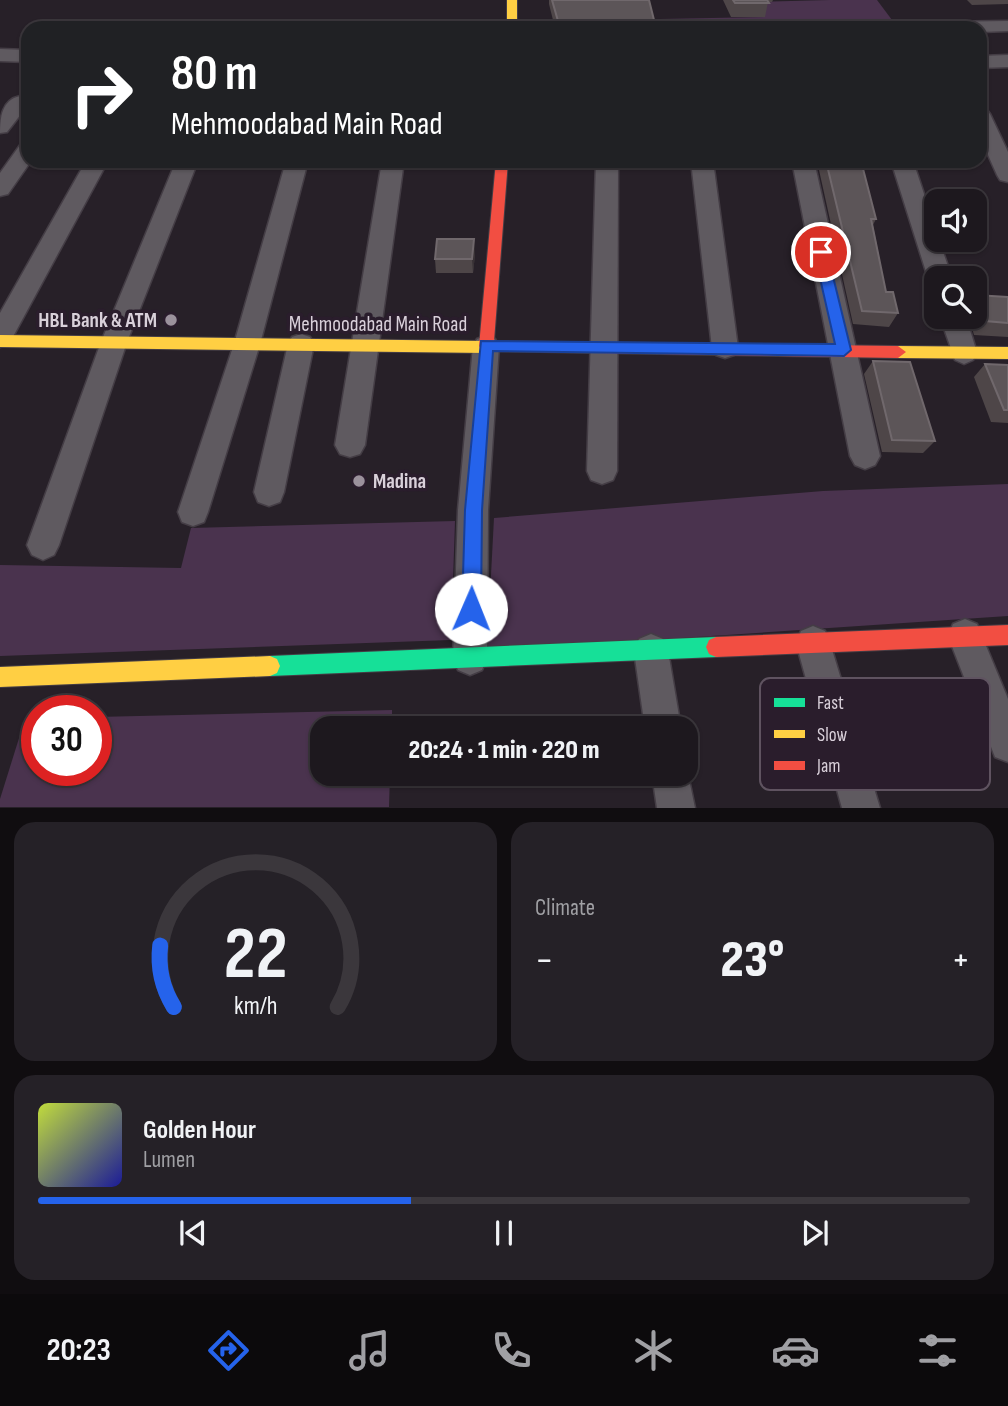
<!DOCTYPE html>
<meta charset="utf-8">
<style>
:root{--surface:#1d181e;--page:#252127;--text:#f1f3f6;--muted:#a0a0a4;--line:#3b373c;--accent:#2563eb}
body{margin:0;font-family:"Sofia Sans Condensed",sans-serif;background:var(--page);color:var(--text);height:100vh;display:flex;flex-direction:column;font-size:26px;white-space:nowrap}
*{box-sizing:border-box;margin:0}
p{font-size:23px;color:var(--muted)}
.icon{flex:none;width:38px;height:38px;fill:none;stroke:currentColor;stroke-width:2;stroke-linecap:round;stroke-linejoin:round}
.map{position:relative;height:808px;overflow:hidden}
.side{display:flex;flex-direction:column;gap:14px;padding:14px;background:#100d10;flex:1}
.side>*{flex:none}
.top-card{position:absolute;left:21px;top:21px;width:966px;height:147px;border-radius:21px;box-shadow:0 2px 5px #0004,0 0 0 2px var(--line);background:#202124;color:#fff;overflow:hidden}
.fabs{position:absolute;left:924px;top:189px;display:grid;gap:14px}
.fabs a{display:grid;place-items:center;width:63px;height:63px;border-radius:14px;background:var(--surface);box-shadow:0 2px 5px #0004,0 0 0 2px var(--line);font-size:35px}
.speed{position:absolute;left:21px;top:695px;display:flex;gap:14px;font-size:35px;font-weight:700;text-align:center}
.speed>*{display:grid;place-content:center;width:91px;height:91px;border-radius:50%;background:var(--surface);box-shadow:0 2px 5px #0004,0 0 0 2px var(--line);line-height:1}
.speed .limit{border:10px solid #d22;background:#fff;color:#111}
.pin{position:absolute;display:grid;place-items:center;width:60px;height:60px;color:#fff;margin:-30px;border:4px solid #fff;border-radius:50%;box-shadow:0 2px 7px #0007}
.me{position:absolute;width:77px;margin:-38px;rotate:1deg;stroke-linejoin:round;filter:drop-shadow(0 0 5px #0008)}
.turn{display:flex;align-items:center;gap:24px;height:147px;padding:0 35px;font-size:32px}
.turn .icon{width:91px;height:91px;stroke-width:2.5}
.turn b{display:block;font-size:49px;line-height:60px}
.big{font-size:52px;font-weight:800;line-height:1.1}
.side .widget{flex:1;display:flex;flex-direction:column;justify-content:center;gap:10px;min-width:0;padding:0 24px;border-radius:21px;background:var(--page)}
.side .dial{align-items:center;gap:0}
.dial svg{height:182px;overflow:visible;fill:none;stroke:var(--line);stroke-width:7;stroke-linecap:round;text-anchor:middle}
.dial text{fill:var(--text);stroke:none}
.song{display:flex;align-items:center;gap:21px}
.cover{width:84px;height:84px;border-radius:10px;background:linear-gradient(135deg,hsl(70 70% 55%),hsl(240 70% 35%))}
.played{height:7px;border-radius:4px;background:linear-gradient(90deg,var(--accent) 40%,var(--line) 40%)}
.keys{display:flex;justify-content:space-around;direction:ltr}
.heat{display:flex;justify-content:space-between;align-items:center;font-size:38px;direction:ltr}
.side .tiles{flex:1;display:grid;gap:14px;grid-template-columns:1fr 1fr}
.widget:last-child{grid-column:span 2}
.trip{position:absolute;left:310px;top:716px;width:388px;height:70px;border-radius:21px;background:var(--surface);box-shadow:0 2px 5px #0004,0 0 0 2px var(--line);font-weight:800;line-height:70px;text-align:center}
.tab-bar{display:flex;height:112px;justify-content:space-around;align-items:center;background:#0c0a0c;color:var(--muted)}
.tab-bar .icon{width:49px;height:49px}
.tab-bar .current{color:var(--accent)}
.tab-bar b{font-size:32px;color:var(--text)}
.map>svg:first-child{display:block}
</style>
<div class="map">
<svg width="1008" height="808" viewBox="0 0 1008 808">
<rect width="100%" height="100%" fill="#272028"/>
<g fill="#4a334e">
<polygon points="830,0 877,0 895,24 551,28 553,21 764,17 757,2"/>
<polygon points="1008,484 1008,616 487,651 494,518 823,491"/>
<polygon points="455,521 451,640 0,656 0,565 181,568 191,528"/>
<polygon points="392,710 392,728 322,728 322,774 390,774 389,807 0,807 0,799 25,719 37,719 37,770 96,770 96,717"/>
</g>
<g fill="none" stroke-linecap="round" stroke-linejoin="round">
<defs>
<g id="street">
<polygon points="1008,21 1008,31 980,32 980,28 929,28 938,22"/>
<polygon points="0,49 28,50 28,62 0,61"/>
<polygon points="1008,55 1008,67 980,68 980,56"/>
<path d="M20 96 27 98 28 105 7 132 0 133C0 117 2 100 20 96Z"/>
<polygon points="980,108 987,110 990,114 1008,152 1008,182 1000,180 997,175 980,137"/>
<polygon points="28,143 28,161 31,161 8,194 0,196 0,173 20,145"/>
<polygon points="86,161 108,161 9,344 0,347 0,313"/>
<polygon points="176,161 198,161 127,342 59,545 54,555 43,560 32,555 27,545 101,342"/>
<polygon points="286,161 308,161 260,344 208,512 204,522 193,526 182,522 178,512 234,344"/>
<polygon points="382,161 404,161 365,445 360,454 350,457 340,454 335,445"/>
<polygon points="596,161 618,161 617,471 613,480 602,484 591,480 587,471"/>
<polygon points="691,161 713,161 738,348 734,355 725,358 716,355 712,348"/>
<polygon points="792,161 814,161 880,456 875,465 865,469 855,465 850,456"/>
<polygon points="891,161 913,161 936,230 936,240 939,240 952,278 936,278 936,286 931,284 928,278"/>
<polygon points="940,317 966,317 977,353 973,360 964,364 955,360"/>
<polygon points="301,334 310,337 314,344 284,492 280,502 269,506 258,502 254,492 288,344 292,337"/>
<polygon points="486,336 495,339 499,346 488,510 487,658 482,670 470,675 458,670 453,658 458,510 473,346 477,339"/>
<polygon points="965,619 977,624 1008,699 1008,762 995,757 948,636 953,624"/>
<polygon points="813,626 825,631 830,643 880,808 842,808 796,643 801,631"/>
<polygon points="651,634 663,639 668,651 681,728 645,728 634,651 639,639"/>
<polygon points="686,765 695,808 657,808 652,774 686,774"/>
</g>
<polygon id="fast" points="716,637 723,640 726,647 723,654 716,657 270,676 263,673 260,666 263,659 270,656"/>
<g id="slow">
<rect x="507" y="0" width="10" height="28"/>
<polygon points="0,335 487,341 494,347 487,353 0,347"/>
<polygon points="898,346 1008,347 1008,359 898,358 890,352"/>
<polygon points="270,656 277,659 280,666 277,673 270,676 0,687 0,667"/>
</g>
<g id="jam">
<polygon points="496,161 508,161 494,341 898,346 906,352 898,358 482,351 479,346"/>
<polygon points="1008,625 1008,645 716,657 709,654 706,647 709,640 716,637"/>
</g>
</defs>
<use href="#street" stroke="#443d45" stroke-width="3"/>
<use href="#fast" stroke="#443d45" stroke-width="2"/>
<use href="#slow" stroke="#443d45" stroke-width="2"/>
<use href="#jam" stroke="#443d45" stroke-width="2"/>
<use href="#street" fill="#5f5a60" fill-rule="evenodd"/>
<use href="#fast" fill="#16e098" fill-rule="evenodd"/>
<use href="#slow" fill="#ffcf43" fill-rule="evenodd"/>
<use href="#jam" fill="#f24e42" fill-rule="evenodd"/>
</g>
<g fill="#4e4648">
<polygon points="549,0 649,0 656,28 555,28 549,4"/>
<polygon points="723,0 773,0 772,2 768,2 765,17 731,17"/>
<polygon points="967,0 1008,0 1008,4 972,5"/>
<polygon points="822,161 861,161 876,219 873,225 886,292 898,313 889,327 853,324 819,170"/>
<polygon points="475,254 473,273 436,273 435,259"/>
<polygon points="975,295 1008,297 1008,337 974,335 969,317 975,317"/>
<polygon points="873,361 935,441 923,453 882,452 864,374"/>
<polygon points="985,364 1008,365 1008,423 991,422 974,377"/>
</g>
<polygon fill="#383135" points="474,239 475,254 473,273 472,259"/>
<g fill="#5c5558" stroke="#70686c" stroke-width="2">
<polygon points="552,0 649,0 656,28 560,28"/>
<polygon points="733,0 767,0 769,3 735,3"/>
<polygon points="826,161 861,161 876,219 871,219 886,292 893,292 898,313 862,311"/>
<polygon points="437,239 474,239 472,259 435,259"/>
<polygon points="975,295 1008,297 1008,323 985,321 979,302 975,301"/>
<polygon points="873,361 910,362 935,441 892,440"/>
<polygon points="985,364 1008,365 1008,410 1004,410"/>
</g>
<polygon fill="#2563eb" stroke="#184099" stroke-width="2" points="821,247 827,252 851,350 844,356 493,351 482,510 481,609 478,615 471,618 465,615 462,609 465,510 481,341 835,344 814,252"/>
<g fill="#9b929c" stroke="#2a1d2c" stroke-width="2.5">
<circle cx="171" cy="320" r="7"/>
<circle cx="359" cy="481" r="7"/>
</g>
<g text-anchor="middle" stroke-width="7" stroke-linejoin="round" paint-order="stroke">
<g font-size="21" font-weight="bold" fill="#d9d0da" stroke="#2a1d2c" text-anchor="end">
<text x="157" y="327">HBL Bank &amp; ATM</text>
<text x="373" y="488" text-anchor="start">Madina</text>
</g>
<g font-size="21" fill="#d9d0da" stroke="#2a1d2c">
<text x="378" y="331">Mehmoodabad Main Road</text>
</g>
</g>
<rect x="760" y="678" width="230" height="112" rx="10" fill="#2a1d2c" stroke="#5f5360" stroke-width="2"/>
<rect x="774" y="698" width="31" height="9" fill="#16e098"/>
<rect x="774" y="730" width="31" height="8" fill="#ffcf43"/>
<rect x="774" y="761" width="31" height="9" fill="#f24e42"/>
<g font-size="19" fill="#d9d0da">
<text x="817" y="709">Fast</text>
<text x="817" y="741">Slow</text>
<text x="817" y="772">Jam</text>
</g>
</svg>
<div class="fabs">
<a><svg class="icon" aria-label="sound" viewBox="0 0 24 24"><path d="M4 9h4l5-4v14l-5-4H4zM17 9q2 3 0 6"/></svg></a>
<a><svg class="icon" aria-label="search" viewBox="0 0 24 24"><circle cx="10" cy="10" r="6"/><path d="M15 15l6 6"/></svg></a>
</div>
<div class="speed"><div class="limit">30</div></div>
<div class="pin" style="left:821px;top:252px;background:#d93025"><svg class="icon" aria-label="arrive" viewBox="0 0 24 24"><path d="M6 21V4h12l-3 4 3 4H6"/></svg></div>
<svg class="me" style="left:471px;top:609px" viewBox="-20 -20 40 40"><circle r="19" fill="#fff"/><path d="M0-13L10 11 0 6-10 11z" fill="#2563eb"/></svg>
<div class="trip">20:24 · 1 min · 220 m</div>
<div class="top-card">
<div class="turn"><svg class="icon" aria-label="right" viewBox="0 0 24 24"><path d="M7 20v-9h11M14 6l5 5-5 5"/></svg><div><b>80 m</b>Mehmoodabad Main Road</div></div>
</div>
</div>
<section class="side">
<div class="tiles">
<div class="widget dial"><svg viewBox="0 0 100 80">
<path d="M14 69A42 42 0 1 1 86 69"/>
<path d="M14 69A42 42 0 0 1 8 42" stroke="#2563eb"/>
<text x="50" y="56" font-size="32" font-weight="700">22</text>
<text x="50" y="72" font-size="11">km/h</text>
</svg></div>
<div class="widget"><p>Climate</p>
<div class="heat"><a>−</a><b class="big">23°</b><a>+</a></div>
</div>
<div class="widget">
<div class="song"><i class="cover"></i><div><b>Golden Hour</b><p>Lumen</p></div></div>
<div class="played"></div>
<div class="keys"><svg class="icon" aria-label="previous" viewBox="0 0 24 24"><path d="M18 5L8 12l10 7zM5 5v14"/></svg><svg class="icon" aria-label="pause" viewBox="0 0 24 24"><path d="M8 5v14M16 5v14"/></svg><svg class="icon" aria-label="next" viewBox="0 0 24 24"><path d="M6 5l10 7-10 7zM19 5v14"/></svg></div>
</div>
</div>
</section>
<nav class="tab-bar">
<b>20:23</b>
<svg class="icon current" aria-label="directions" viewBox="0 0 24 24"><path d="M12 3l9 9-9 9-9-9zM9 14v-3h6M13 9l2 2-2 2"/></svg>
<svg class="icon" aria-label="music" viewBox="0 0 24 24"><path d="M9 18V5l10-2v13"/><circle cx="6" cy="18" r="3"/><circle cx="16" cy="16" r="3"/></svg>
<svg class="icon" aria-label="phone" viewBox="0 0 24 24"><path d="M5 4h4l2 5-3 2q2 4 5 5l2-3 5 2v4C11 20 4 13 5 4z"/></svg>
<svg class="icon" aria-label="climate" viewBox="0 0 24 24"><path d="M12 3v18M4 7l16 10M4 17L20 7"/></svg>
<svg class="icon" aria-label="car" viewBox="0 0 24 24"><path d="M5 17H2v-5l4-1 3-4h7l3 4 3 1v5h-3M9 17h6M6 11h13"/><circle cx="7" cy="17" r="2"/><circle cx="17" cy="17" r="2"/></svg>
<svg class="icon" aria-label="filters" viewBox="0 0 24 24"><path d="M4 7h16M4 17h16"/><circle cx="9" cy="7" r="2"/><circle cx="15" cy="17" r="2"/></svg>
</nav>
